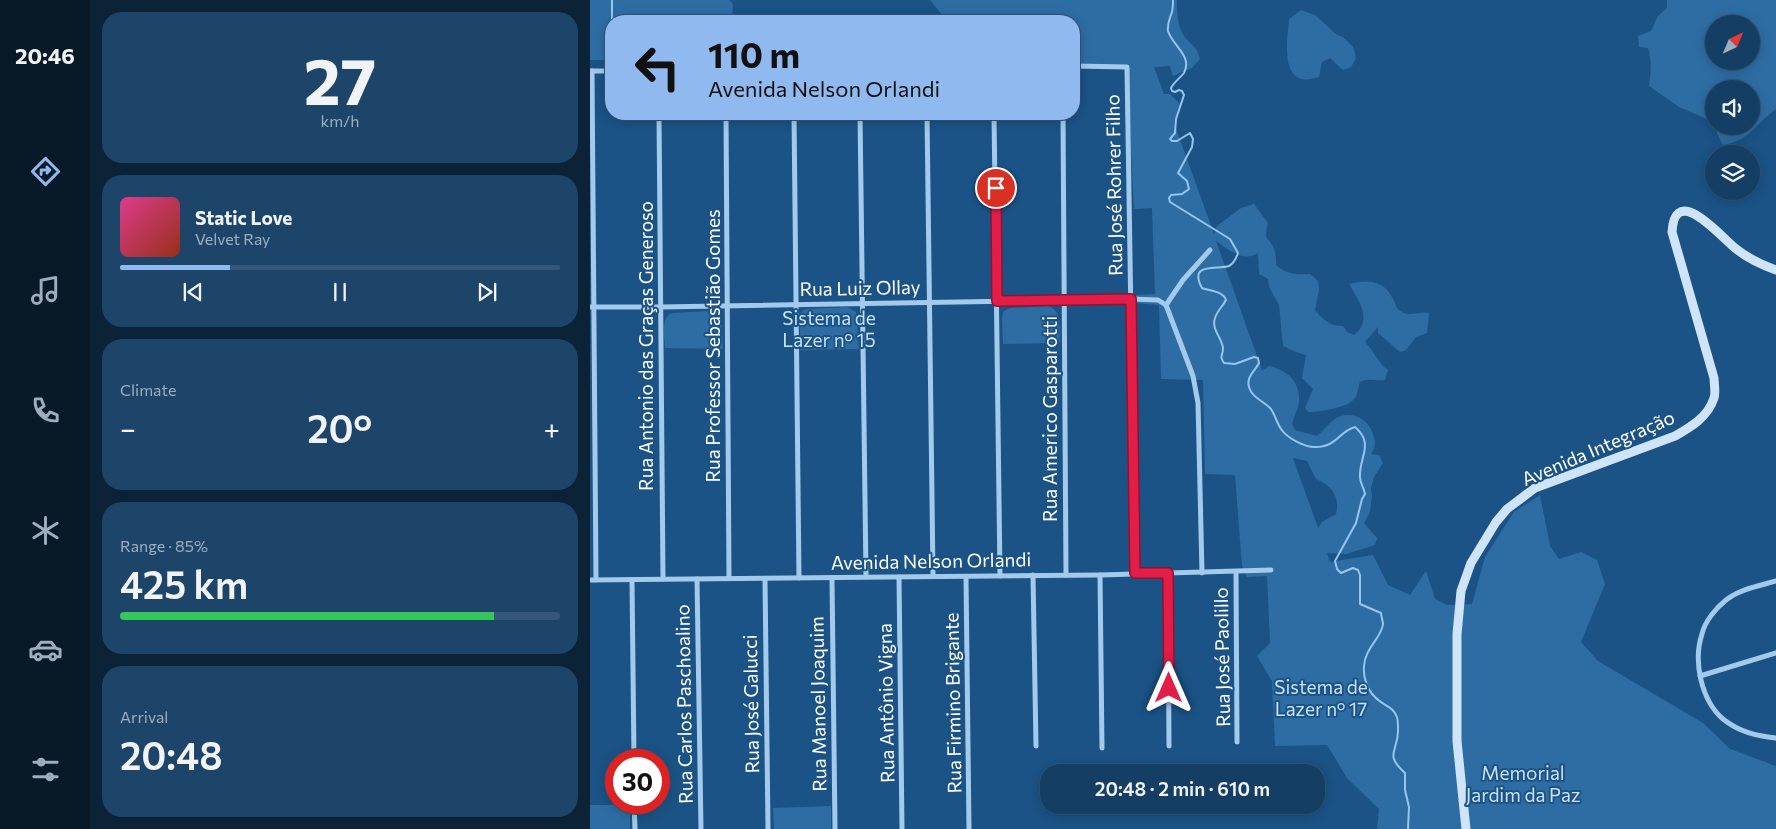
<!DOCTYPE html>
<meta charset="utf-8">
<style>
:root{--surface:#143e64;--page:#1d456a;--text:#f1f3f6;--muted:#9daebf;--line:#335778;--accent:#90b9f0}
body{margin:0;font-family:Commissioner,sans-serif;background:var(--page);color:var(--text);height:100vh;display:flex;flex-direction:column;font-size:19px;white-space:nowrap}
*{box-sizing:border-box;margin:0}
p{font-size:16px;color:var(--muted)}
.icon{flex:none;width:28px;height:28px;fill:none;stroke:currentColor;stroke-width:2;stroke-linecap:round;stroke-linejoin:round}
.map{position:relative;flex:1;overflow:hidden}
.panel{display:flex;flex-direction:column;gap:12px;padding:12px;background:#0b2237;width:500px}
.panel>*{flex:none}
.hud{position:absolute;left:15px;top:15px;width:475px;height:105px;border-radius:20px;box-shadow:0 2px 12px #0003,0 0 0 1px var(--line);background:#90b9f0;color:#111;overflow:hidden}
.needle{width:32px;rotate:44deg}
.buttons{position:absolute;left:1115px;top:15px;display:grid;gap:10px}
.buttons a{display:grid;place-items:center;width:55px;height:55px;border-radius:50%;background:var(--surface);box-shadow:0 2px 12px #0003,0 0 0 1px var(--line);font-size:25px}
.speed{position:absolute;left:15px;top:749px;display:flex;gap:10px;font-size:25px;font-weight:700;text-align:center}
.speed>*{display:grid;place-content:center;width:65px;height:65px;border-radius:50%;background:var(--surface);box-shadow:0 2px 12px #0003,0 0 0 1px var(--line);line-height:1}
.speed .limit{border:8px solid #d22;background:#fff;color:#111}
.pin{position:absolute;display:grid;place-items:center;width:42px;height:42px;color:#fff;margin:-21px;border:2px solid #fff;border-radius:50%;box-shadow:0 1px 5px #0007}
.me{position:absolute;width:55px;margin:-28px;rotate:0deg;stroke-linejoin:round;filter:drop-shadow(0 0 4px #0008)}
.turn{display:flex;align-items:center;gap:18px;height:105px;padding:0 20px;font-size:22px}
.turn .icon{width:65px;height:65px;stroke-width:2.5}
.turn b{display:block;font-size:35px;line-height:42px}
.big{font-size:38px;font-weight:600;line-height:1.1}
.panel .widget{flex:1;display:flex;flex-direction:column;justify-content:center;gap:8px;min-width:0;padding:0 18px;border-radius:20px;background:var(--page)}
.panel .dial{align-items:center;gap:0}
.dial b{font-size:65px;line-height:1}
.song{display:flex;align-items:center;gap:15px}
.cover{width:60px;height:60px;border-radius:8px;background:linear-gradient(135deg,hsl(330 70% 55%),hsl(10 70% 35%))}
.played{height:5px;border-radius:2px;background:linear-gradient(90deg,var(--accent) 25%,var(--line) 25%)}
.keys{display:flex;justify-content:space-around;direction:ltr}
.heat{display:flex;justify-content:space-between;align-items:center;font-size:28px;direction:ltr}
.charge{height:8px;border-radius:4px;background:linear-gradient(90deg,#34c759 85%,var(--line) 0)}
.trip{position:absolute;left:450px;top:764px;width:285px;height:50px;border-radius:20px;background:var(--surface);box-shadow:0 2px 12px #0003,0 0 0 1px var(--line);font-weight:600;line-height:50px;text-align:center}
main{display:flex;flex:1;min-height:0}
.tabs{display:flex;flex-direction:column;width:90px;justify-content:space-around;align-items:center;background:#081928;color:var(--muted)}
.tabs .icon{width:35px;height:35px}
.tabs .active{color:var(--accent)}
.tabs b{font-size:22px;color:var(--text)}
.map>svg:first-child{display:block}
</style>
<main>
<nav class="tabs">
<b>20:46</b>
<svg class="icon active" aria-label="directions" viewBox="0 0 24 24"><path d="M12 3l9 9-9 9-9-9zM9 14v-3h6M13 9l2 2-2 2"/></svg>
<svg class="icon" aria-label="music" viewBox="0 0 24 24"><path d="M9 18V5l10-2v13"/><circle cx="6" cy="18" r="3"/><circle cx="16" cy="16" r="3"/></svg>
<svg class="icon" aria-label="phone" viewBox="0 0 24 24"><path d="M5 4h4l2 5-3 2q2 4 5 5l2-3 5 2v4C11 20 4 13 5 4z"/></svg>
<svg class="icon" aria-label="climate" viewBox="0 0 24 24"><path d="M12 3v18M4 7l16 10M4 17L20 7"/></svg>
<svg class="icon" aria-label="car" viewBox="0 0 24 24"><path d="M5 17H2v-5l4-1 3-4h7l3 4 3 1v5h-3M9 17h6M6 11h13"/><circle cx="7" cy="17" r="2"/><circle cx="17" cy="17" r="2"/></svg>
<svg class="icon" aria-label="filters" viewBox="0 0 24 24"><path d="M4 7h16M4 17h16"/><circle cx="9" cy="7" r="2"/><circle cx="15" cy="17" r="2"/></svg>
</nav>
<section class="panel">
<div class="widget dial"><b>27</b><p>km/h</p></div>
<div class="widget">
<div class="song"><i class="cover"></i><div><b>Static Love</b><p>Velvet Ray</p></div></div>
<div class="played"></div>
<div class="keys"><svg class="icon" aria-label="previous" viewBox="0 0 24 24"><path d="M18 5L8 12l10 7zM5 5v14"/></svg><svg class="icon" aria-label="pause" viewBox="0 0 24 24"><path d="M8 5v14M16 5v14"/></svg><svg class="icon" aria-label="next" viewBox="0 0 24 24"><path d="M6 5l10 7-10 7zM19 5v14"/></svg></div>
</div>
<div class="widget"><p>Climate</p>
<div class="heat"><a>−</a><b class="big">20°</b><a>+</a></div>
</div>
<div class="widget"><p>Range · 85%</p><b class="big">425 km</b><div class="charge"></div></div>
<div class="widget"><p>Arrival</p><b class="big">20:48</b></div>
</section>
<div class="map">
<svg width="1186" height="829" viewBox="0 0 1186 829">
<rect width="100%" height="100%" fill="#1b5386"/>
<g fill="#2e6da4" fill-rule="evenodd">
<polygon points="0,0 140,0 143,5 142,21 21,21 21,60 0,60"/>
<path d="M340 0H587C587 12 587 26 594 36 602 47 606 44 610 59L602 68 583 76 580 66 564 67 574 94H580L590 104 584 123 624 234 627 226 651 208 664 204 678 223C673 243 679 235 684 249 686 254 686 260 686 265 696 274 706 275 720 274L728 281 729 290 725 310C732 319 741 327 753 326L757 332 764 335C783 320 769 301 759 284 778 279 794 280 803 299 806 304 806 309 812 312 820 317 830 311 839 313L837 333 826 337 816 350 810 352 788 333V327L775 342C784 351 788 363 798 370L795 380C785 381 779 378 770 382 768 386 768 394 765 398 758 408 730 412 718 412L715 408 723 389 712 378 716 355 706 352 693 346 689 305 679 287 678 279 669 274 668 253C652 263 638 249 626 241L672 370 680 366C697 371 710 381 709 400 709 407 704 416 702 424L705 430 727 436C735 430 741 419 751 416 769 411 784 425 785 443 785 447 783 451 781 454L789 455 793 463 784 477 781 488 782 496 780 512 774 523 787 538 785 545 756 554 737 553 740 562 783 555 798 585 820 595 836 571 845 599 857 605 882 604 895 557 924 512 950 495 960 546 969 559 991 552 1007 560 1015 584 991 642 1008 661 1113 723 1140 749 1186 766V829H787L789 809 757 778 737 745 685 746 682 681 667 656 680 643 677 576 657 577 652 566 645 475 615 474 613 380 571 379 569 305 545 303 546 295 565 294 562 208 544 209 537 67H484V21H355L354 17ZM703 458 717 461 726 479C742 486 750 496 746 514L732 522 728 528Z"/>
<path d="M1077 0H1186V109C1165 124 1161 140 1133 145L1127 133 1126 126H1161V89H1124V122L1089 107 1059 86C1061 73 1062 61 1058 48L1049 47 1048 36 1061 31 1068 16 1077 8ZM1124 24H1161V61H1124Z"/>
<path d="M711 10 725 15 747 35 753 37 763 47 766 58 761 67 753 70 740 58 732 62 729 77C689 91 697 42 699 19Z"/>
<path d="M458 306C473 310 469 330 470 343L413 344 412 318 413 312 420 308Z"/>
<polygon points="257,307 266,312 269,349 210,350 210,315 213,310 217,309"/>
<path d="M121 311 131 316 133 349 75 348C75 338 70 317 82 313Z"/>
<rect x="0" y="805" width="40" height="24"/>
<polygon points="241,806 241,829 184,829 183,808"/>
</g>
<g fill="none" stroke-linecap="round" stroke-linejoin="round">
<g stroke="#96c6ed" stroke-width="2">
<path d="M583 0C583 4 583 8 582 12 580 18 577 23 578 31 582 45 603 56 594 73 590 78 584 82 581 88L582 91 585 92 589 90 592 91 594 95 586 119 585 133 580 139 582 141H587L600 133 603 139 602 147 588 173 597 181 599 189 592 194 581 195 579 198 580 202 640 239 648 253C646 258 645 263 639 266 627 270 598 262 612 288 620 291 633 291 636 300 633 306 627 311 625 318 621 329 632 338 633 348 633 356 629 356 634 363L645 364 664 357 668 358 669 363C665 371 656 377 659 387 662 398 674 401 681 409 685 415 687 423 691 429 697 438 714 447 725 447 747 447 748 432 765 427 784 443 770 456 770 475 769 482 774 487 775 494L772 499 766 523 745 561 747 569 751 573 763 568 768 570 770 575V604L791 613C791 616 793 621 793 624 792 637 775 648 774 666 773 676 777 690 785 697 792 705 803 706 807 717 808 720 808 725 808 729 809 752 793 753 815 773V790L819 807 818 829"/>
<polyline points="22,21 22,0"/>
</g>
<g stroke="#a3caeb" stroke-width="5">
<polyline points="484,66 537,67 545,573"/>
<polyline points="0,71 21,71"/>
<polyline points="2,71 6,580"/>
<polyline points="69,114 73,579"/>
<polyline points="136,114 139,578"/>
<polyline points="204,114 209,578"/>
<polyline points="270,114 276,576"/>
<polyline points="337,114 343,575"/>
<polyline points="404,114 410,576"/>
<polyline points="473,114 476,575"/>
<polyline points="576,305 603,376 608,403 612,573"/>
<polyline points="576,305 593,280 620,250"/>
<polyline points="0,307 71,307 541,299 568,300 576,305"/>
<polyline points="646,572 647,742"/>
<polyline points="578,573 579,746"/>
<polyline points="443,575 446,746"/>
<polyline points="510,575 512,748"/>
<polyline points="309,577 312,829"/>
<polyline points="376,577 379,829"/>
<polyline points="242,578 245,829"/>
<polyline points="107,579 111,829"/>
<polyline points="175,579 178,829"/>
<polyline points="0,580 510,575 681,570"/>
<polyline points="42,580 44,760"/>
<path d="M1186 581C1169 586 1150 589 1136 600 1126 608 1115 621 1112 634 1103 661 1111 700 1133 719 1149 732 1167 736 1186 738"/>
<polyline points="1110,676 1186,653"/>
<polyline points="44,802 45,829"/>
</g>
<path stroke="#cfe4f8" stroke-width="9" d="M876 829 867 741V634L871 591 881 563 906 522 917 509 945 488 1085 436C1101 427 1118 417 1124 398 1126 393 1124 384 1124 378L1082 232C1085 182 1130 236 1145 248 1157 258 1172 265 1186 270"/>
</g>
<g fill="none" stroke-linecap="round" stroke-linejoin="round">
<defs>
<polyline id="route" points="406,188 407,301 541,299 545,573 578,573 579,688"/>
</defs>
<use href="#route" stroke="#92132f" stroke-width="12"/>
<use href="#route" stroke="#e11d48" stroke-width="9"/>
</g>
<g text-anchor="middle" stroke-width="4" stroke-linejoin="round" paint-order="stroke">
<g font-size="19" fill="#fff" stroke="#1b5386">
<text transform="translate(524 185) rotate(-91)" y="7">Rua José Rohrer Filho</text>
<text transform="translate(270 288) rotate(-1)" y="7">Rua Luiz Ollay</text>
<text transform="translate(56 346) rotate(-90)" y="7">Rua Antonio das Graças Generoso</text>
<text transform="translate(123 346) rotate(-90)" y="7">Rua Professor Sebastião Gomes</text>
<text transform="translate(460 419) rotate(-90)" y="7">Rua Americo Gasparotti</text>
<text transform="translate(1008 448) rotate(-23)" y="7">Avenida Integração</text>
<text transform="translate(341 561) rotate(-1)" y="7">Avenida Nelson Orlandi</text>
<text transform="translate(632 657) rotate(-91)" y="7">Rua José Paolillo</text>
<text transform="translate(296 703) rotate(-91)" y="7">Rua Antônio Vigna</text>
<text transform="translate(363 703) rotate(-91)" y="7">Rua Firmino Brigante</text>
<text transform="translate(94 704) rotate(-91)" y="7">Rua Carlos Paschoalino</text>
<text transform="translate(161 704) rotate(-91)" y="7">Rua José Galucci</text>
<text transform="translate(228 704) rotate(-91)" y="7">Rua Manoel Joaquim</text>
</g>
<g font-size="19" fill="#c8e2f8" stroke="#1b5386">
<text x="239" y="325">Sistema de<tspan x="239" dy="22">Lazer nº 15</tspan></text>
<text x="731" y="694">Sistema de<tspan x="731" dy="22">Lazer nº 17</tspan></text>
<text x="933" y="780">Memorial<tspan x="933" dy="22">Jardim da Paz</tspan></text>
</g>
</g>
</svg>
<div class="buttons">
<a><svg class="needle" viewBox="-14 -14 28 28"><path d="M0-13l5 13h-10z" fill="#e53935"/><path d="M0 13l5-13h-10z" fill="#9daebf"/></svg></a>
<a><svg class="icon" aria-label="sound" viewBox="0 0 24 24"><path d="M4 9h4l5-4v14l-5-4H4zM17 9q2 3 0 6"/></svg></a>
<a><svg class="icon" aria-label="layers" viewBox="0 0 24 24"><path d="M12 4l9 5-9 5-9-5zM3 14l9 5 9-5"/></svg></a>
</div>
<div class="speed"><div class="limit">30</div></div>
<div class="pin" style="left:406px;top:188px;background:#d93025"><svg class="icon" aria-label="arrive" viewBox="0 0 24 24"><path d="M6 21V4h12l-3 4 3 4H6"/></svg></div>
<svg class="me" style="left:579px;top:688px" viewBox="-20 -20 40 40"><path d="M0-17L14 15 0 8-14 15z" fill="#e11d48" stroke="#fff" stroke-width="4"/></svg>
<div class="trip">20:48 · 2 min · 610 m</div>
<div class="hud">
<div class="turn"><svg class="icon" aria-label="left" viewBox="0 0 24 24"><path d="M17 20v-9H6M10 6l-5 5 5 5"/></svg><div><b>110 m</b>Avenida Nelson Orlandi</div></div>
</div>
</div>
</main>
